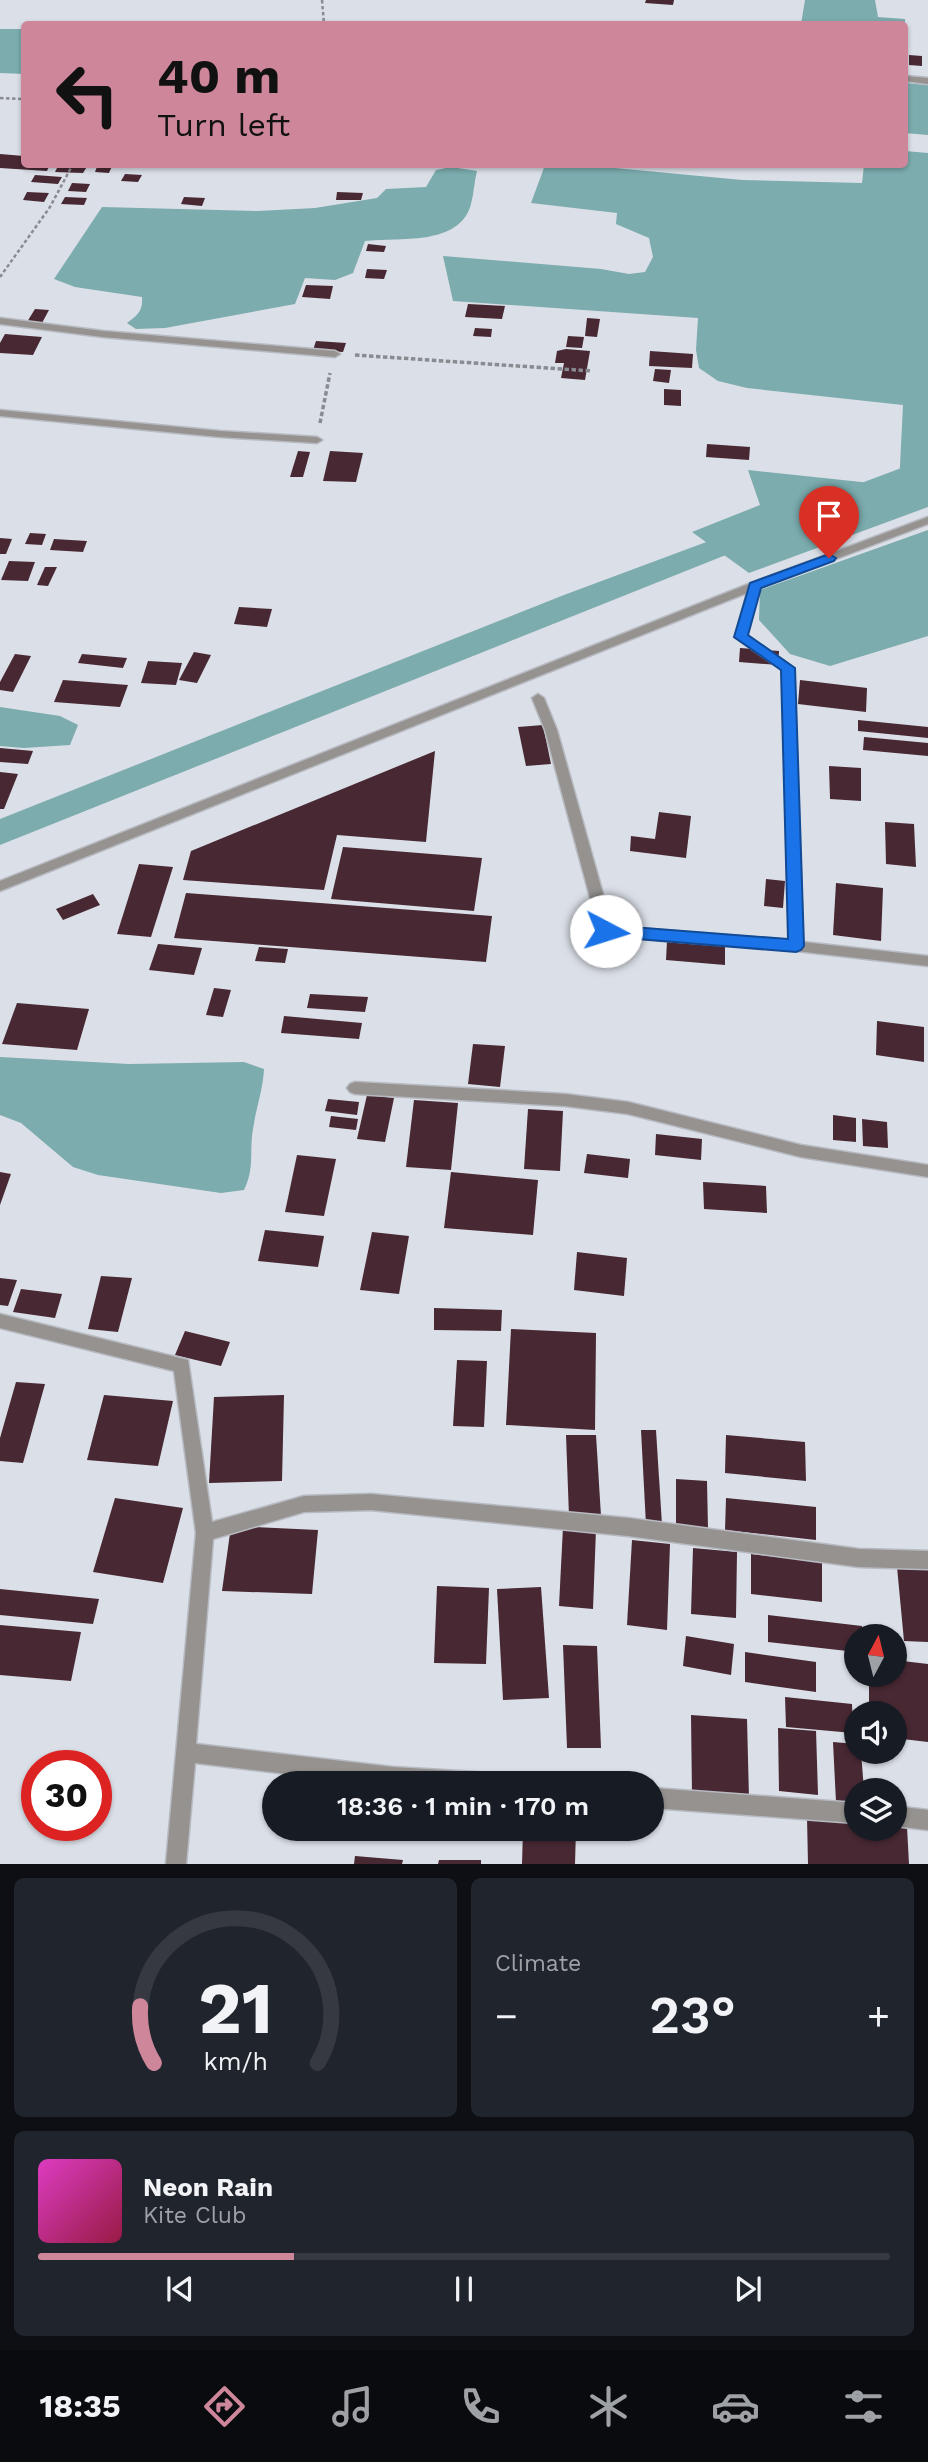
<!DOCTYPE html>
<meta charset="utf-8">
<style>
:root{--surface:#171b24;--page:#20242c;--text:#f1f3f6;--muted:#9ea1a6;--line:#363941;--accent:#ce879a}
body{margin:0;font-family:"Work Sans",sans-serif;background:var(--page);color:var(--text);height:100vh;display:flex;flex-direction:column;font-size:26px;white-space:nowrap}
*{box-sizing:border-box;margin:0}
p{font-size:23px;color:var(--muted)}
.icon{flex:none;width:38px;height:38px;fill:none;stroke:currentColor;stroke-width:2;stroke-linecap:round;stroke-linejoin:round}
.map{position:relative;height:1864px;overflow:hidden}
.panel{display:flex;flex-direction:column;gap:14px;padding:14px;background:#0d0f14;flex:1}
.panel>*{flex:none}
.banner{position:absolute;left:21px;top:21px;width:887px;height:147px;border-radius:7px;box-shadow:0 2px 5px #0004;background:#ce879a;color:#111;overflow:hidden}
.needle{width:46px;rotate:7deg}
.buttons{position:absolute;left:844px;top:1624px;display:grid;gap:14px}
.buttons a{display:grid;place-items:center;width:63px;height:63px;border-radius:50%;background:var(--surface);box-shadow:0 2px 5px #0004;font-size:35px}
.speed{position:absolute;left:21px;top:1750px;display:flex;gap:14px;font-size:35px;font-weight:700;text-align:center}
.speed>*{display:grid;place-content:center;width:91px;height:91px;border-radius:50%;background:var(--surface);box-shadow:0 2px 5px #0004;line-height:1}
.speed .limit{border:10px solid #d22;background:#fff;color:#111}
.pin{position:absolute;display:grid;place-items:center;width:60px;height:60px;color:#fff;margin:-72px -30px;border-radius:50% 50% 50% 0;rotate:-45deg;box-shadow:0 0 7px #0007}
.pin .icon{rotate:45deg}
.me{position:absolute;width:77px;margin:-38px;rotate:95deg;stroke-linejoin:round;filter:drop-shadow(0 0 5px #0008)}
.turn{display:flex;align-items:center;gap:24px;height:147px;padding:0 21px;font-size:32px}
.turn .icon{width:91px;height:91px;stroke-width:2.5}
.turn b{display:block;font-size:49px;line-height:60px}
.big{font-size:52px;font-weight:600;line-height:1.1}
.panel .widget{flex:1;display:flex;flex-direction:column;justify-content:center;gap:10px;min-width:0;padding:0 24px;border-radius:10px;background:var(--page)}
.panel .dial{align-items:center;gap:0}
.dial svg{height:182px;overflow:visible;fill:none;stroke:var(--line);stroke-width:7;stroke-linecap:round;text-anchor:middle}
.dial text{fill:var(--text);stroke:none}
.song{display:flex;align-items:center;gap:21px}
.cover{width:84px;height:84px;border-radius:10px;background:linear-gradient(135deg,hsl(310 70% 55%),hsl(340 70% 35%))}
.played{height:7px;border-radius:4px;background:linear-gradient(90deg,var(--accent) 30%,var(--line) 30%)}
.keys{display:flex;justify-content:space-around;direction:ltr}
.heat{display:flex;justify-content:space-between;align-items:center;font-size:38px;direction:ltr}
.panel .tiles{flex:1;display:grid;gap:14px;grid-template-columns:1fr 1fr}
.widget:last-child{grid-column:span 2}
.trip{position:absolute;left:262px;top:1771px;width:402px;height:70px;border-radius:35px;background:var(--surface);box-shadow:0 2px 5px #0004;font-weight:600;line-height:70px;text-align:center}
.tabs{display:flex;height:112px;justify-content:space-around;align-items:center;background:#090b0e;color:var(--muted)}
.tabs .icon{width:49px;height:49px}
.tabs .on{color:var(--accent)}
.tabs b{font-size:32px;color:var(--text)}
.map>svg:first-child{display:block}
</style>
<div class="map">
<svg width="928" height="1864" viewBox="0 0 928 1864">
<rect width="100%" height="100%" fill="#dbdfe7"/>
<g fill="#7cacae">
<polygon points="805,0 875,0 878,17 905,19 905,30 905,24 801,24"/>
<polygon points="0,29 24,29 24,74 0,73"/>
<polygon points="905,83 928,85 928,135 905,133"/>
<polygon points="905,151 928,153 928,507 749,573 692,532 760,505 748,470 899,486 903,405 747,388 718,381 699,368 696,350 698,318 453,301 443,256 601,269 629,274 645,272 653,257 649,238 616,224 617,213 531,203 545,165 583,165 742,180 862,183 864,165 905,164"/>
<path d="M451 167 477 171C474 182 474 193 471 204 460 247 397 237 365 241L353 273 335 280 305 278 295 304 165 328 136 329 127 323C138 315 143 311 142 297L75 287 54 279 102 207 258 211 315 208 377 198 386 189 426 187 436 170Z"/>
<polygon points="928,530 928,636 830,666 790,654 759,620 760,590"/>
<polygon points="0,707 60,716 78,725 70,745 24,748 0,746"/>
<path d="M0 1057 129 1064 244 1062 264 1069C263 1090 256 1108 253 1129 249 1152 255 1168 244 1190L221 1193 98 1175 73 1167 21 1123 0 1115Z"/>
</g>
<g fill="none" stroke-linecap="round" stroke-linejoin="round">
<g fill="#7cacae" fill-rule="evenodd">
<polygon points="928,458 928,477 834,512 824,509 819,503 824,497"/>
<polygon points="760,522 771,525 775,531 771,537 0,845 0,819 564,595"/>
</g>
</g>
<g fill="#472833">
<polygon points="646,0 674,0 673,5 645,3"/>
<polygon points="909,55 922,56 922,66 909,65"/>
<polygon points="0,154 24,156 24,164 50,164 47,171 0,168"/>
<polygon points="59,164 77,164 88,165 83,173 55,172"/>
<polygon points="98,164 113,164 109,173 95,172"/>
<polygon points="125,174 142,175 138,182 121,181"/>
<polygon points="35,175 62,177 58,184 31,182"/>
<polygon points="72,183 90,184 86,192 68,191"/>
<polygon points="27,192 49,193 44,202 23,200"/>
<polygon points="337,192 363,193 361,200 336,200"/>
<polygon points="65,197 87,198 84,205 61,204"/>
<polygon points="184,197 205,198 202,206 181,204"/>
<polygon points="368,244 386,246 384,252 366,251"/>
<polygon points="367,269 387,270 384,279 365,278"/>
<polygon points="306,285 333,286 330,299 302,297"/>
<polygon points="468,304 505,306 502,319 465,317"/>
<polygon points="35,309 49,310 42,323 27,322"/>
<polygon points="587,318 600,319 597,337 585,336"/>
<polygon points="475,328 492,329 491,337 473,336"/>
<polygon points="5,334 42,337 33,355 0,353 0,343"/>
<polygon points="568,336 584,337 582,348 566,347"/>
<polygon points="316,341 346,343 343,352 313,350"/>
<polygon points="566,349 590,351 585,380 561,378 564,363 555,363 557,351"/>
<polygon points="650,351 693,354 692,368 649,366"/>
<polygon points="655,369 671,370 669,383 653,381"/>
<polygon points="664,389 681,390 681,406 664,405"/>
<polygon points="707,444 750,447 749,460 706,457"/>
<polygon points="298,451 310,452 303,477 290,477"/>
<polygon points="330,451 363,453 356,482 323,481"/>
<polygon points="30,533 46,534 42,545 25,544"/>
<polygon points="0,538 12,539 6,554 0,554"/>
<polygon points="54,539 87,541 83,552 50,550"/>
<polygon points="9,561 35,562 28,581 1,580"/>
<polygon points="45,567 57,567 48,586 37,585"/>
<polygon points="239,607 272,609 267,627 234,624"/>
<polygon points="740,648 779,651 778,665 739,662"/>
<polygon points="194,652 211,655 197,683 179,680"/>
<polygon points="15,654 31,656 13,692 0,690 0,682"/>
<polygon points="82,654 127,658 123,668 78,663"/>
<polygon points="148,661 182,663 176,685 141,683"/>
<polygon points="63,680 128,685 120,707 54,702"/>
<polygon points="800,680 867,688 866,712 798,704"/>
<polygon points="858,720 928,727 928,738 858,731"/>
<polygon points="543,725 551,764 526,766 518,727"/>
<polygon points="864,737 928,743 928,756 863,750"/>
<polygon points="0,748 33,751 28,764 0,762"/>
<polygon points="435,751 426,842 337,835 324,890 183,880 191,851"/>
<polygon points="829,766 861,768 861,801 830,799"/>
<polygon points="0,772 18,774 4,809 0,809"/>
<polygon points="659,812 691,816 686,858 630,851 631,836 655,839"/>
<polygon points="885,822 914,824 916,867 886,864"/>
<polygon points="343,847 482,858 474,911 331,899"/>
<polygon points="139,864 173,867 151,937 117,934"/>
<polygon points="766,879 785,881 783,908 764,906"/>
<polygon points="836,883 883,888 881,941 833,935"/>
<polygon points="186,893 492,916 486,962 174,938"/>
<polygon points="93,894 100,905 63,920 56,909"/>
<polygon points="667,941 725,946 725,965 666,960"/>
<polygon points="158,944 202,948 194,975 149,970"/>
<polygon points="259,947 288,949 285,963 255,961"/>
<polygon points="214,988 231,990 223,1017 206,1015"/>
<polygon points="310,994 368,997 365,1012 307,1008"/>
<polygon points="17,1003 89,1009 77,1050 2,1044"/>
<polygon points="284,1016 362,1023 359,1039 281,1033"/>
<polygon points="877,1021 924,1027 924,1062 876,1055"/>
<polygon points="473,1044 505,1046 500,1087 468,1084"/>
<polygon points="367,1095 394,1098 385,1142 357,1139"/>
<polygon points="328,1099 359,1102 357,1115 325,1111"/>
<polygon points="414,1100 458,1103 451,1170 406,1167"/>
<polygon points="528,1109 563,1111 560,1171 524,1169"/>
<polygon points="833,1115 856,1118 856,1142 833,1140"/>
<polygon points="331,1116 358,1119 356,1130 329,1127"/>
<polygon points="862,1119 887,1122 888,1148 863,1146"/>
<polygon points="656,1134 702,1139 701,1160 655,1155"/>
<polygon points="587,1154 630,1159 628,1178 584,1173"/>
<polygon points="297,1155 336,1159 324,1216 285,1212"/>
<polygon points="0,1172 11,1174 0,1205"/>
<polygon points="451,1172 538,1180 533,1235 444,1228"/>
<polygon points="703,1182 766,1186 767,1213 704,1209"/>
<polygon points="265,1230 324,1236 318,1267 258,1261"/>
<polygon points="372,1232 409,1236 399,1294 360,1290"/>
<polygon points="577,1252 627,1258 624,1296 574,1290"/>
<polygon points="101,1276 132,1278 118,1332 88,1329"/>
<polygon points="0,1278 17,1280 8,1306 0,1305"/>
<polygon points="21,1289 62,1294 55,1318 13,1312"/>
<polygon points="434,1308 502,1310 501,1331 434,1330"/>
<polygon points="511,1329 596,1333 595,1430 506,1425"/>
<polygon points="185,1331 230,1342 221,1366 175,1355"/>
<polygon points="457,1360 487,1361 484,1427 453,1426"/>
<polygon points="16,1382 45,1384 23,1463 0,1461 0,1438"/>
<polygon points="104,1395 173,1401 158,1466 87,1460"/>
<polygon points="284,1395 282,1481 209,1483 214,1397"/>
<polygon points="641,1430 656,1430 662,1525 646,1525"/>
<polygon points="566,1435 596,1435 601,1516 569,1516"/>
<polygon points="726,1435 805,1442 806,1481 725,1473"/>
<polygon points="676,1479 707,1481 708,1529 676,1527"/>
<polygon points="115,1498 183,1508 163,1583 93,1572"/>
<polygon points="726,1498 816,1507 816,1540 725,1530"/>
<polygon points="231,1526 318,1530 312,1594 222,1591"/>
<polygon points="563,1527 596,1529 593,1609 559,1606"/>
<polygon points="632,1540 670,1544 667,1630 627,1625"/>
<polygon points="693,1548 737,1552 736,1618 691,1614"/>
<polygon points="751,1554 822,1562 822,1602 751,1594"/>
<polygon points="897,1567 928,1568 928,1642 904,1641"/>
<polygon points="437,1586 489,1588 486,1664 434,1663"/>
<polygon points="541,1587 549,1698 503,1700 497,1589"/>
<polygon points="0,1589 99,1599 93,1624 0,1615"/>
<polygon points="768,1615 862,1626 862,1636 856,1636 856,1652 768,1642"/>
<polygon points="0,1625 81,1632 71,1681 0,1675"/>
<polygon points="686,1636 734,1644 731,1675 683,1666"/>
<polygon points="563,1645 597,1646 601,1748 567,1748"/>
<polygon points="745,1652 816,1662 816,1692 745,1682"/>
<polygon points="894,1660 928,1664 928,1742 894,1738 894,1713 869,1713 869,1675 894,1675"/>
<polygon points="785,1697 852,1704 853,1733 786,1727"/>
<polygon points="691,1715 747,1719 749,1798 692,1794"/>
<polygon points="778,1728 816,1731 818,1795 779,1791"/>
<polygon points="833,1742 856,1744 856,1752 861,1752 864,1790 856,1790 856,1803 836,1802"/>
<polygon points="807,1817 856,1822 856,1829 907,1827 909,1864 808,1864"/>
<polygon points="523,1829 576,1829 575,1864 522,1864"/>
<polygon points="355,1856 403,1860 402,1864 354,1864"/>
<polygon points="439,1860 481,1860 481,1864 438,1864"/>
</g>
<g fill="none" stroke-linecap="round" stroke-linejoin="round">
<defs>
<g id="minor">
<polygon points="905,76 928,78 928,84 905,81"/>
<polygon points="0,318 103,331 335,351 340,354 335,357 103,337 0,324"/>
<polygon points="0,410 220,431 317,437 322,440 317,443 220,437 0,416"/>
<polygon points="928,517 928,524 760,588 747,636 794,668 803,942 928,956 928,966 796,951 606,936 599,931 545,730 532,698 538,694 544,698 557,730 612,926 789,940 782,670 735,637 747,593 0,891 0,881 751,583"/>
<polygon points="355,1082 565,1094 628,1102 801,1145 928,1165 928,1177 801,1157 628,1114 565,1106 355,1094 350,1092 347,1088 350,1084"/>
<polygon points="0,1314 188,1360 212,1522 304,1496 371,1494 628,1518 859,1549 928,1551 928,1569 859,1567 628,1536 371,1510 304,1512 213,1539 196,1744 393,1767 491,1773 498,1776 501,1783 364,1783 195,1763 186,1864 166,1864 196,1533 174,1371 0,1328"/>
<polygon points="653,1788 856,1803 856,1823 653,1808"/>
<polygon points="894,1806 928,1810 928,1830 894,1826"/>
</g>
</defs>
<use href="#minor" stroke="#b7bac1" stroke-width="3"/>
<g stroke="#888b90" stroke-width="2.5" stroke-dasharray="3.5 2.5" stroke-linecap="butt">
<polyline points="322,0 324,24"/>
<polyline points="0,98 24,99"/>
<polyline points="0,277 50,207 73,164"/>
</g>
<g stroke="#888b90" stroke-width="3.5" stroke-dasharray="4.5 2.5" stroke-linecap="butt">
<polyline points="355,355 592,371"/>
<polyline points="320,423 330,373"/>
</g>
<use href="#minor" fill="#959290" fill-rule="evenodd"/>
</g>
<polygon fill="#1a73e8" stroke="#114b97" stroke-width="2" points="829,554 836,558 834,561 761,588 748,635 795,668 804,946 801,950 796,952 601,936 598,931 606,925 788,939 781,670 734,637 750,583"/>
</svg>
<div class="buttons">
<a><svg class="needle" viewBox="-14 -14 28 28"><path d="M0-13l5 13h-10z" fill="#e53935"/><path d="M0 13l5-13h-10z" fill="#9ea1a6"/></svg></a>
<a><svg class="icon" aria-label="sound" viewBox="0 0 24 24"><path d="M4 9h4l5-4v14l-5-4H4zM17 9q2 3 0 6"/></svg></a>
<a><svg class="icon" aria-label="layers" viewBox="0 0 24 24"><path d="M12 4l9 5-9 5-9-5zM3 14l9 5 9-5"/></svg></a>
</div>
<div class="speed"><div class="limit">30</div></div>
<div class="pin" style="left:829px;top:558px;background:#d93025"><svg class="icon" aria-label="arrive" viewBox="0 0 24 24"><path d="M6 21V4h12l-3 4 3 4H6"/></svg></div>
<svg class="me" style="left:606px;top:931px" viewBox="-20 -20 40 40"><circle r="19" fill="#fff"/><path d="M0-13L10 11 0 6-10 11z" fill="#1a73e8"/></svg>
<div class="trip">18:36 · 1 min · 170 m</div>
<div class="banner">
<div class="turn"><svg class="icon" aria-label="left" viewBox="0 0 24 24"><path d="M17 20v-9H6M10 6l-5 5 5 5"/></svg><div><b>40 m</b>Turn left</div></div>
</div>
</div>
<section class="panel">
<div class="tiles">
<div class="widget dial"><svg viewBox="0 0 100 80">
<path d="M14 69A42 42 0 1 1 86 69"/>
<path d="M14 69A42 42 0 0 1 8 44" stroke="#ce879a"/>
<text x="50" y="56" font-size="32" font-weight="700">21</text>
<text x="50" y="72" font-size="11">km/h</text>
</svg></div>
<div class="widget"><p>Climate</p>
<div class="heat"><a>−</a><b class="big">23°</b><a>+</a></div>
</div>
<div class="widget">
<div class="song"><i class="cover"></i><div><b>Neon Rain</b><p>Kite Club</p></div></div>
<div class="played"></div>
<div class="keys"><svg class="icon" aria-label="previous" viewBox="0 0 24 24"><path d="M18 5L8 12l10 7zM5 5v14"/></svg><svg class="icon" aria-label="pause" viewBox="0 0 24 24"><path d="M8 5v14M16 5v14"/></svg><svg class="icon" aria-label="next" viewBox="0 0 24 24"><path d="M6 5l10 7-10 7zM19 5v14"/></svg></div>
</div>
</div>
</section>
<nav class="tabs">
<b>18:35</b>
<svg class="icon on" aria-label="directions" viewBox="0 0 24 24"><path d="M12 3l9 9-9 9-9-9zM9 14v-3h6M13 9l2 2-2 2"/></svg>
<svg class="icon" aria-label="music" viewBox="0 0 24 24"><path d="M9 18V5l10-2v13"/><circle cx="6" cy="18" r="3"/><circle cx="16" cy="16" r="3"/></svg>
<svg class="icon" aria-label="phone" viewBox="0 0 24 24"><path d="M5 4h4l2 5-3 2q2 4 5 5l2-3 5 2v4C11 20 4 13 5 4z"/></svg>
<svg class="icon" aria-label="climate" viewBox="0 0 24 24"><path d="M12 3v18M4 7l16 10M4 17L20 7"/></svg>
<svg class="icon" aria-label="car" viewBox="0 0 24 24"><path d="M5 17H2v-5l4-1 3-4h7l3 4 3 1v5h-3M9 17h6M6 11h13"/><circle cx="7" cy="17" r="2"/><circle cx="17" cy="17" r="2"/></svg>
<svg class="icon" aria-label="filters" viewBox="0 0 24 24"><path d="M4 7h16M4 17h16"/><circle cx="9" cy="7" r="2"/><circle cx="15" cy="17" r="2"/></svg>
</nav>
